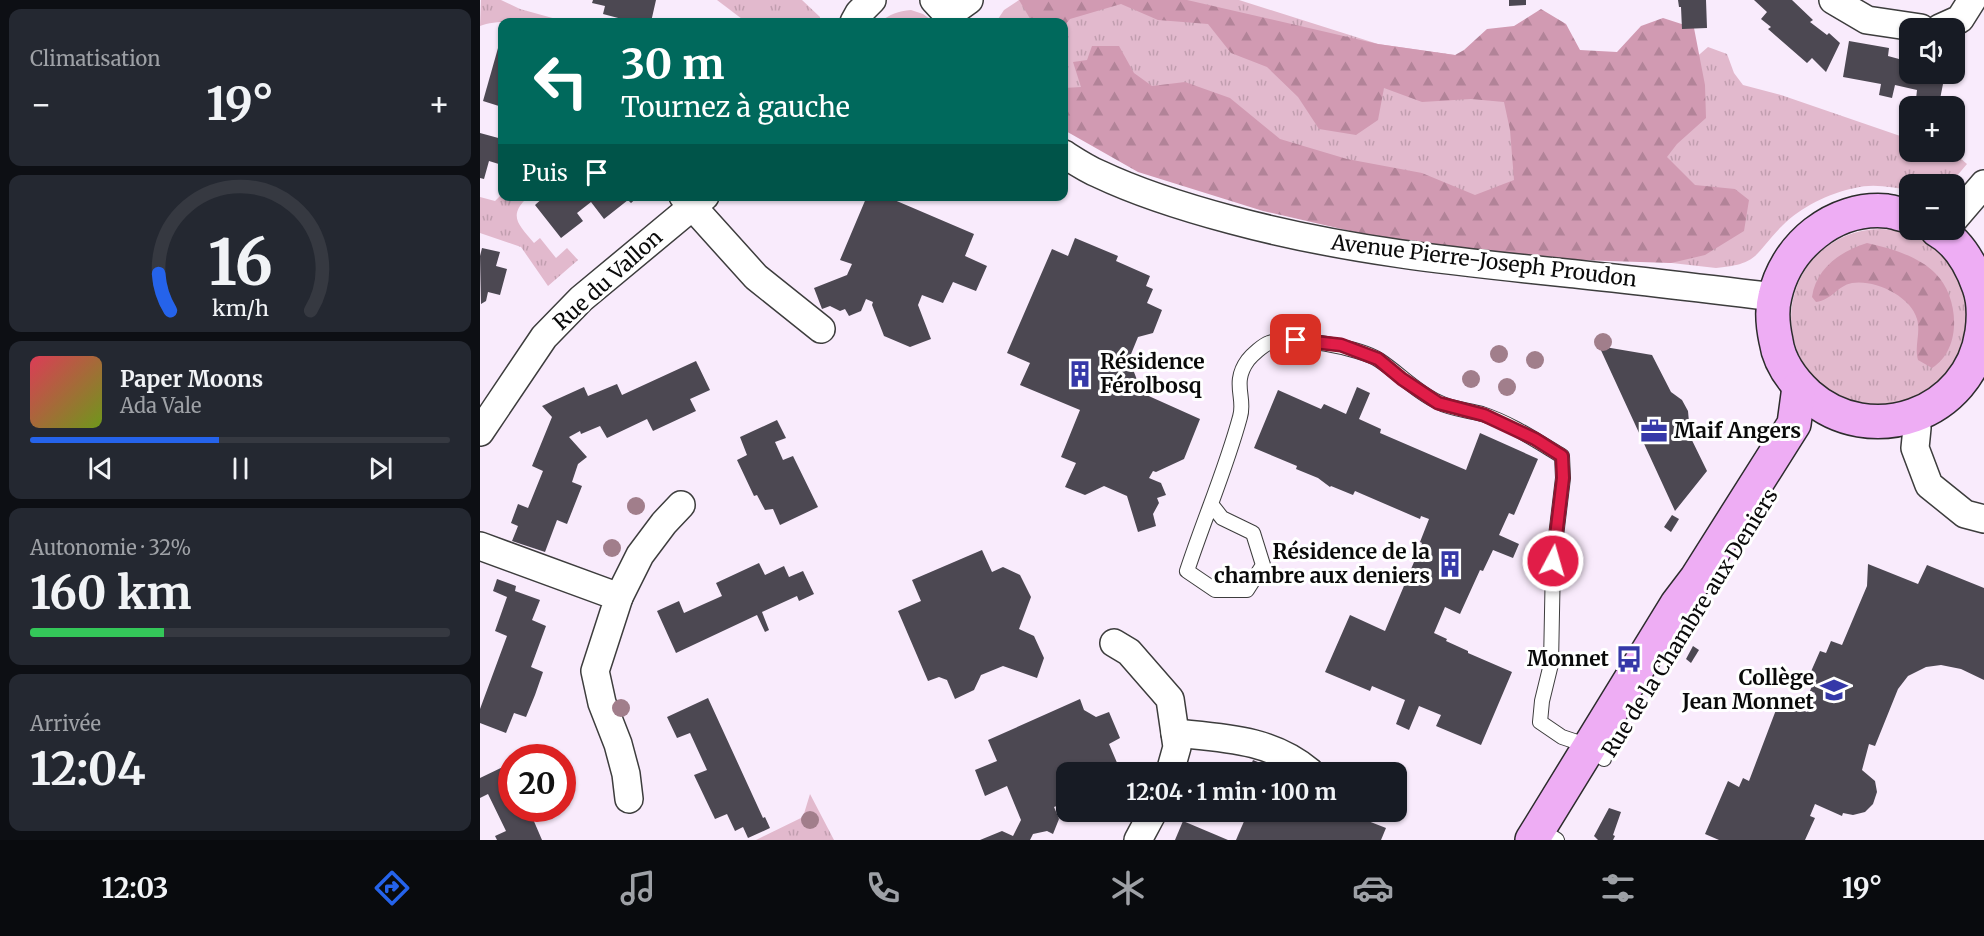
<!DOCTYPE html>
<html lang="fr">
<meta charset="utf-8">
<style>
:root{--surface:#171b24;--page:#242831;--text:#f1f3f6;--muted:#9ea1a6;--line:#363941;--accent:#2563eb}
body{margin:0;font-family:Merriweather,serif;background:var(--page);color:var(--text);height:100vh;display:flex;flex-direction:column;font-size:22px;white-space:nowrap}
*{box-sizing:border-box;margin:0}
p{font-size:20px;color:var(--muted)}
.icon{flex:none;width:33px;height:33px;fill:none;stroke:currentColor;stroke-width:2;stroke-linecap:round;stroke-linejoin:round}
.map{position:relative;flex:1;overflow:hidden}
.side{display:flex;flex-direction:column;gap:9px;padding:9px;background:#0d0f14;width:480px}
.side>*{flex:none}
.guide{position:absolute;left:18px;top:18px;width:570px;height:183px;border-radius:12px;box-shadow:0 2px 4px #0004;background:#00695c;color:#fff;overflow:hidden}
.buttons{position:absolute;left:1419px;top:18px;display:grid;gap:12px}
.buttons a{display:grid;place-items:center;width:66px;height:66px;border-radius:12px;background:var(--surface);box-shadow:0 2px 4px #0004;font-size:30px}
.speed{position:absolute;left:18px;top:744px;display:flex;gap:12px;font-size:30px;font-weight:700;text-align:center}
.speed>*{display:grid;place-content:center;width:78px;height:78px;border-radius:50%;background:var(--surface);box-shadow:0 2px 4px #0004;line-height:1}
.speed .limit{border:9px solid #d22;background:#fff;color:#111}
.pin{position:absolute;display:grid;place-items:center;width:51px;height:51px;color:#fff;margin:-26px;border-radius:12px;box-shadow:0 3px 9px #0006}
.me{position:absolute;width:66px;margin:-33px;rotate:6deg;stroke-linejoin:round;filter:drop-shadow(0 0 4px #0008)}
.turn{display:flex;align-items:center;gap:21px;height:126px;padding:0 24px;font-size:27px}
.turn .icon{width:78px;height:78px;stroke-width:2.5}
.turn b{display:block;font-size:42px;line-height:51px}
.then{display:flex;align-items:center;height:57px;padding:0 24px;background:#0003;gap:12px;font-size:22px}
.big{font-size:45px;font-weight:700;line-height:1.1}
.side .widget{flex:1;display:flex;flex-direction:column;justify-content:center;gap:9px;min-width:0;padding:0 21px;border-radius:12px;background:var(--page)}
.side .dial{align-items:center;gap:0}
.dial svg{height:156px;overflow:visible;fill:none;stroke:var(--line);stroke-width:7;stroke-linecap:round;text-anchor:middle}
.dial text{fill:var(--text);stroke:none}
.song{display:flex;align-items:center;gap:18px}
.cover{width:72px;height:72px;border-radius:9px;background:linear-gradient(135deg,hsl(350 70% 55%),hsl(80 70% 35%))}
.played{height:6px;border-radius:3px;background:linear-gradient(90deg,var(--accent) 45%,var(--line) 45%)}
.keys{display:flex;justify-content:space-around;direction:ltr}
.heat{display:flex;justify-content:space-between;align-items:center;font-size:33px;direction:ltr}
.charge{height:9px;border-radius:4px;background:linear-gradient(90deg,#34c759 32%,var(--line) 0)}
.trip{position:absolute;left:576px;top:762px;width:351px;height:60px;border-radius:12px;background:var(--surface);box-shadow:0 2px 4px #0004;font-weight:700;line-height:60px;text-align:center}
.tab-bar{display:flex;height:96px;justify-content:space-around;align-items:center;background:#090b0e;color:var(--muted)}
.tab-bar .icon{width:42px;height:42px}
.tab-bar .on{color:var(--accent)}
.tab-bar b{font-size:27px;color:var(--text)}
main{display:flex;flex:1;min-height:0}
.map>svg:first-child{display:block}
</style>
<main>
<section class="side">
<div class="widget"><p>Climatisation</p>
<div class="heat"><a>−</a><b class="big">19°</b><a>+</a></div>
</div>
<div class="widget dial"><svg viewBox="0 0 100 80">
<path d="M14 69A42 42 0 1 1 86 69"/>
<path d="M14 69A42 42 0 0 1 8 50" stroke="#2563eb"/>
<text x="50" y="56" font-size="32" font-weight="700">16</text>
<text x="50" y="72" font-size="11">km/h</text>
</svg></div>
<div class="widget">
<div class="song"><i class="cover"></i><div><b>Paper Moons</b><p>Ada Vale</p></div></div>
<div class="played"></div>
<div class="keys"><svg class="icon" aria-label="previous" viewBox="0 0 24 24"><path d="M18 5L8 12l10 7zM5 5v14"/></svg><svg class="icon" aria-label="pause" viewBox="0 0 24 24"><path d="M8 5v14M16 5v14"/></svg><svg class="icon" aria-label="next" viewBox="0 0 24 24"><path d="M6 5l10 7-10 7zM19 5v14"/></svg></div>
</div>
<div class="widget"><p>Autonomie · 32%</p><b class="big">160 km</b><div class="charge"></div></div>
<div class="widget"><p>Arrivée</p><b class="big">12:04</b></div>
</section>
<div class="map">
<svg width="1504" height="840" viewBox="0 0 1504 840">
<defs>
<pattern id="grass-tufts" width="24" height="20" patternUnits="userSpaceOnUse" patternTransform="scale(1.5)"><rect width="24" height="20" fill="#e2b9cd"/><path d="M3 7l-1-3M5 7V3M7 7l1-3M15 17l-1-3M17 17v-4M19 17l1-3" fill="none" stroke="#c19eaf"/></pattern>
<pattern id="forest-firs" width="22" height="20" patternUnits="userSpaceOnUse" patternTransform="scale(1.5)"><rect width="22" height="20" fill="#d19ab2"/><path d="M5 1l3.5 6h-7zM16 11l3.5 6h-7z" fill="#b28398"/></pattern>
</defs>
<rect width="100%" height="100%" fill="#f9ebfc"/>
<g fill="url(#grass-tufts)">
<path d="M1 0H21L40 9 87 22C62 23 20 18 0 26Z"/>
<polygon points="237,0 322,0 340,17 340,22 266,22"/>
<path d="M539 0H759L898 44 975 55 1190 80 1228 47 1247 54 1254 73 1263 85 1301 95 1429 139 1430 152H1473L1487 164 1470 184H1430L1429 190C1412 187 1392 183 1375 188 1349 193 1321 207 1302 226 1274 254 1280 264 1236 268L1032 245 584 127V22H516L524 10Z"/>
<path d="M431 10 443 14 454 22H400C410 14 418 11 431 10Z"/>
<path d="M22 194V196L48 197C27 216 39 225 54 243L60 238 76 258 87 248 98 260 68 286 41 247 0 233V197L15 201Z"/>
<circle cx="1400" cy="318" r="89"/>
<polygon points="330,794 354,840 276,840 323,817"/>
</g>
<g fill="url(#forest-firs)">
<polygon points="539,0 707,0 898,44 975,55 984,50 1007,29 1034,26 1061,9 1086,24 1100,50 1137,52 1161,26 1183,18 1214,28 1225,85 1226,118 1197,144 1187,157 1215,185 1255,189 1269,200 1264,231 1225,255 1191,263 1035,258 892,236 783,211 658,172 584,130 584,88 601,87 593,62 607,60 612,46 639,46 654,73 672,86 705,82 750,98 800,139 867,159 942,173 995,195 1034,180 1030,130 1024,102 991,99 942,102 904,88 898,120 876,135 839,129 818,97 787,67 751,53 728,24 678,20 641,4 590,19 584,26 584,22 552,22"/>
<path d="M1387 243C1410 248 1438 256 1455 273 1479 296 1483 349 1452 368L1438 360C1434 346 1441 333 1437 319 1431 296 1394 279 1372 283 1357 286 1352 300 1336 302L1332 297C1336 268 1361 251 1387 243Z"/>
</g>
<g fill="#4c4852">
<polygon points="113,0 176,0 171,22 141,22 142,19 123,14 125,6 112,3"/>
<polygon points="1029,0 1046,0 1046,5 1029,6"/>
<polygon points="1198,0 1226,0 1227,28 1202,29 1201,7 1199,7"/>
<polygon points="1274,0 1312,0 1333,20 1330,22 1347,35 1349,33 1360,43 1346,72 1332,58 1327,63 1288,29 1291,27 1281,19 1287,12"/>
<polygon points="22,34 22,107 3,101"/>
<polygon points="1369,41 1409,48 1408,56 1430,62 1430,74 1465,74 1459,104 1436,99 1437,90 1415,85 1412,98 1399,95 1401,84 1363,77"/>
<polygon points="0,133 22,139 22,165 9,161 4,179 0,178"/>
<polygon points="65,196 159,196 151,203 148,200 124,219 111,202 97,213 103,221 81,238 55,205"/>
<polygon points="387,196 405,196 494,234 485,256 507,266 496,291 473,282 463,303 442,295 438,305 451,339 430,347 404,336 392,305 393,302 386,299 381,311 369,316 365,309 360,311 350,306 342,309 334,288 367,275 372,264 360,260"/>
<polygon points="595,238 638,256 636,261 670,276 666,286 673,289 667,303 682,310 673,333 658,337 649,359 662,393 720,419 704,459 676,472 673,471 669,478 681,483 686,495 677,498 679,503 673,514 676,526 658,532 647,496 624,486 605,495 585,487 596,463 581,457 600,410 540,385 550,363 527,353 572,249 588,256"/>
<polygon points="2,248 20,252 16,266 27,269 20,295 8,292 6,301 1,304 0,256"/>
<polygon points="1119,346 1172,355 1191,392 1202,400 1208,411 1209,422 1206,428 1227,471 1195,511"/>
<polygon points="216,361 230,390 210,399 216,411 173,431 167,419 127,438 120,426 101,434 100,431 89,437 107,457 98,464 92,482 102,486 87,524 77,520 65,552 32,541 38,526 31,523 38,504 48,508 63,471 52,466 72,417 62,406 104,387 108,396 137,384 142,395"/>
<polygon points="877,387 890,393 879,419 901,429 900,433 986,470 1000,433 1058,459 1034,515 1029,513 1019,535 1039,544 1033,558 1013,550 1003,571 1000,570 980,614 965,607 954,633 967,639 966,641 988,651 988,653 1032,672 1001,745 956,726 961,715 939,706 929,730 916,724 925,700 892,686 890,691 845,672 870,615 905,631 942,543 940,542 949,519 941,516 940,519 875,491 873,495 851,486 850,487 838,478 816,469 817,466 774,448 798,390 841,409 844,404 866,414"/>
<polygon points="297,420 306,438 295,442 303,460 313,456 338,507 300,525 293,509 285,510 277,495 274,496 257,460 267,455 260,437"/>
<polygon points="1192,515 1199,519 1191,532 1184,527"/>
<polygon points="502,550 512,572 523,567 540,575 551,597 539,629 554,636 564,658 557,678 523,666 501,675 494,690 475,699 467,680 459,677 448,681 418,611 441,601 432,580"/>
<polygon points="279,563 285,575 304,566 309,577 323,571 334,594 319,601 317,596 282,612 289,630 285,632 277,615 196,653 177,611 199,601 204,613 224,604 242,596 236,583"/>
<polygon points="1388,564 1438,584 1447,565 1504,588 1504,680 1481,669 1461,665 1446,667 1428,676 1418,689 1395,746 1389,744 1382,770 1395,781 1397,792 1393,804 1385,812 1373,815 1363,813 1362,816 1335,804 1330,816 1335,818 1325,840 1239,840 1225,834 1248,781 1259,787 1263,778 1269,781 1299,702 1327,712 1335,693 1330,691 1335,678 1329,676 1340,651 1346,653 1351,641 1362,645 1387,586"/>
<polygon points="17,579 36,586 35,591 60,600 52,620 66,626 51,667 63,672 55,695 46,717 34,713 26,733 0,723 0,709 27,636 15,631 27,597 13,591"/>
<polygon points="1213,646 1219,650 1211,663 1206,659"/>
<polygon points="228,698 283,818 285,817 290,828 268,838 263,827 255,831 247,814 235,819 214,775 227,770 210,733 197,738 187,717"/>
<polygon points="600,699 604,710 616,717 629,712 640,738 629,744 641,772 586,772 586,808 582,804 574,807 579,819 573,834 567,831 553,834 550,840 500,840 522,831 533,836 541,820 527,786 505,796 495,770 517,761 508,740"/>
<polygon points="773,760 802,772 768,772"/>
<polygon points="27,765 32,775 32,808 60,808 63,814 53,819 62,840 17,840 15,836 26,831 8,794 0,798 0,778"/>
<polygon points="745,767 759,772 742,772"/>
<polygon points="1129,808 1141,812 1133,835 1135,836 1133,840 1118,840 1114,836"/>
<polygon points="597,812 628,812 614,818"/>
<polygon points="768,812 865,812 906,828 901,840 756,840"/>
<polygon points="703,821 748,840 695,840"/>
</g>
<g fill="none" stroke-linecap="round" stroke-linejoin="round">
<defs>
<g id="lane">
<path d="M731 504 742 518 773 533 783 565 767 590H735L707 571C724 519 746 469 760 417 766 398 751 383 768 360 772 355 783 345 789 343 809 334 881 348 899 360 919 373 936 392 958 402 971 409 988 410 1002 414 1030 423 1057 441 1082 456L1083 478 1073 561 1071 664 1062 701 1060 722 1082 737 1109 746 1124 759"/>
<polyline points="1074,838 1077,840"/>
</g>
<g id="street">
<polyline points="454,0 468,15 472,22"/>
<polyline points="1353,0 1387,20 1441,28"/>
<polyline points="468,15 489,0"/>
<polyline points="374,22 379,13 392,0"/>
<polyline points="1460,28 1480,19 1492,0"/>
<path d="M584 154C595 161 607 169 619 174 661 194 707 208 752 220 867 251 978 262 1096 274 1162 281 1228 289 1294 297"/>
<polyline points="203,196 276,277 341,329"/>
<polyline points="1474,219 1504,184"/>
<polyline points="1436,415 1437,428 1435,448 1449,485 1485,514 1504,519"/>
<polyline points="0,432 64,337 101,299 225,196"/>
<polyline points="0,546 139,597 115,671 122,703 138,744 146,774 149,799"/>
<polyline points="139,597 160,555 184,523 201,505"/>
<polyline points="634,643 649,652 690,699 697,747 690,772"/>
<path d="M695 733C744 738 791 739 830 772"/>
<polyline points="658,840 673,812"/>
</g>
<g id="secondary">
<path d="M1430 216C1422 215 1415 212 1407 211 1354 206 1306 246 1295 296 1291 311 1293 327 1296 341 1299 362 1313 381 1328 395 1390 450 1490 415 1502 332 1504 317 1504 301 1499 287 1491 264 1479 242 1457 230"/>
<polyline points="1052,840 1197,604 1216,579 1314,424 1319,387"/>
</g>
</defs>
<use href="#lane" stroke="#3d3d3d" stroke-width="16"/>
<use href="#street" stroke="#3d3d3d" stroke-width="30"/>
<use href="#secondary" stroke="#2c2c2c" stroke-width="36"/>
<use href="#lane" stroke="#fff" stroke-width="14"/>
<use href="#street" stroke="#fff" stroke-width="27"/>
<use href="#secondary" stroke="#eeadf4" stroke-width="33"/>
</g>
<g fill="#a17e8b">
<circle cx="1123" cy="342" r="9"/>
<circle cx="1019" cy="354" r="9"/>
<circle cx="1055" cy="360" r="9"/>
<circle cx="991" cy="379" r="9"/>
<circle cx="1027" cy="387" r="9"/>
<circle cx="156" cy="506" r="9"/>
<circle cx="132" cy="548" r="9"/>
<circle cx="141" cy="708" r="9"/>
<circle cx="330" cy="820" r="9"/>
</g>
<g fill="none" stroke-linecap="round" stroke-linejoin="round">
<defs>
<polyline id="route" points="816,340 861,345 898,359 922,379 958,403 1004,415 1055,439 1082,456 1083,478 1073,561"/>
</defs>
<use href="#route" stroke="#92132f" stroke-width="15"/>
<use href="#route" stroke="#e11d48" stroke-width="10"/>
</g>
<defs>
<symbol id="building-bare" viewBox="-9 -9 18 18"><path d="M-4-6H4V6H1V3H-1V6H-4ZM-2.5-4.3h1.7v1.8h-1.7ZM.8-4.3h1.7v1.8H.8ZM-2.5-1h1.7V.8h-1.7ZM.8-1h1.7V.8H.8Z" fill="#3538a8" stroke="#fff" stroke-width="2.5" paint-order="stroke"/></symbol>
<symbol id="office-bare" viewBox="-9 -9 18 18"><path d="M-6-3h4V-5.5h4V-3h4V5H-6ZM-1-4.5V-3h2v-1.5ZM-6 0V1H6V0Z" fill="#3538a8" stroke="#fff" stroke-width="2.5" paint-order="stroke"/></symbol>
<symbol id="bus-bare" viewBox="-9 -9 18 18"><path d="M-5-6H5V4H4V6H2V4H-2V6H-4V4H-5ZM-3.5-4V0h7V-4ZM-3.5 1.2v1.5H-2V1.2ZM2 1.2v1.5H3.5V1.2Z" fill="#3538a8" stroke="#fff" stroke-width="2.5" paint-order="stroke"/></symbol>
<symbol id="school-bare" viewBox="-9 -9 18 18"><path d="M0-5L7-2L0 1L-7-2ZM-4 1L0 2.5L4 1V4Q0 6-4 4Z" fill="#3538a8" stroke="#fff" stroke-width="2.5" paint-order="stroke"/></symbol>
</defs>
<g fill-rule="evenodd">
<use href="#building-bare" x="581" y="355" width="38" height="38"/>
<use href="#office-bare" x="1155" y="412" width="38" height="38"/>
<use href="#building-bare" x="951" y="545" width="38" height="38"/>
<use href="#bus-bare" x="1130" y="640" width="38" height="38"/>
<use href="#school-bare" x="1335" y="671" width="38" height="38"/>
</g>
<g text-anchor="middle" stroke-width="6" stroke-linejoin="round" paint-order="stroke">
<g font-size="21" fill="#0a0a0a" stroke="#fff">
<text transform="translate(1004 261) rotate(7)" y="7">Avenue Pierre-Joseph Proudon</text>
<text transform="translate(128 280) rotate(-42)" y="7">Rue du Vallon</text>
<text transform="translate(1210 623) rotate(-58)" y="7">Rue de la Chambre aux Deniers</text>
</g>
<g font-size="21" font-weight="bold" fill="#0a0a0a" stroke="#fff" text-anchor="end">
<text x="620" y="369" text-anchor="start">Résidence<tspan x="620" dy="24">Férolbosq</tspan></text>
<text x="1194" y="438" text-anchor="start">Maif Angers</text>
<text x="950" y="559">Résidence de la<tspan x="950" dy="24">chambre aux deniers</tspan></text>
<text x="1129" y="666">Monnet</text>
<text x="1334" y="685">Collège<tspan x="1334" dy="24">Jean Monnet</tspan></text>
</g>
</g>
</svg>
<div class="buttons">
<a><svg class="icon" aria-label="sound" viewBox="0 0 24 24"><path d="M4 9h4l5-4v14l-5-4H4zM17 9q2 3 0 6"/></svg></a>
<a>+</a>
<a>−</a>
</div>
<div class="speed"><div class="limit">20</div></div>
<div class="pin" style="left:816px;top:340px;background:#d93025"><svg class="icon" aria-label="arrive" viewBox="0 0 24 24"><path d="M6 21V4h12l-3 4 3 4H6"/></svg></div>
<svg class="me" style="left:1073px;top:561px" viewBox="-20 -20 40 40"><circle r="17" fill="#e11d48" stroke="#fff" stroke-width="3"/><path d="M0-11L8 9 0 5-8 9z" fill="#fff"/></svg>
<div class="trip">12:04 · 1 min · 100 m</div>
<div class="guide">
<div class="turn"><svg class="icon" aria-label="left" viewBox="0 0 24 24"><path d="M17 20v-9H6M10 6l-5 5 5 5"/></svg><div><b>30 m</b>Tournez à gauche</div></div>
<div class="then">Puis<svg class="icon" aria-label="arrive" viewBox="0 0 24 24"><path d="M6 21V4h12l-3 4 3 4H6"/></svg></div>
</div>
</div>
</main>
<nav class="tab-bar">
<b>12:03</b>
<svg class="icon on" aria-label="directions" viewBox="0 0 24 24"><path d="M12 3l9 9-9 9-9-9zM9 14v-3h6M13 9l2 2-2 2"/></svg>
<svg class="icon" aria-label="music" viewBox="0 0 24 24"><path d="M9 18V5l10-2v13"/><circle cx="6" cy="18" r="3"/><circle cx="16" cy="16" r="3"/></svg>
<svg class="icon" aria-label="phone" viewBox="0 0 24 24"><path d="M5 4h4l2 5-3 2q2 4 5 5l2-3 5 2v4C11 20 4 13 5 4z"/></svg>
<svg class="icon" aria-label="climate" viewBox="0 0 24 24"><path d="M12 3v18M4 7l16 10M4 17L20 7"/></svg>
<svg class="icon" aria-label="car" viewBox="0 0 24 24"><path d="M5 17H2v-5l4-1 3-4h7l3 4 3 1v5h-3M9 17h6M6 11h13"/><circle cx="7" cy="17" r="2"/><circle cx="17" cy="17" r="2"/></svg>
<svg class="icon" aria-label="filters" viewBox="0 0 24 24"><path d="M4 7h16M4 17h16"/><circle cx="9" cy="7" r="2"/><circle cx="15" cy="17" r="2"/></svg>
<b>19°</b>
</nav>
